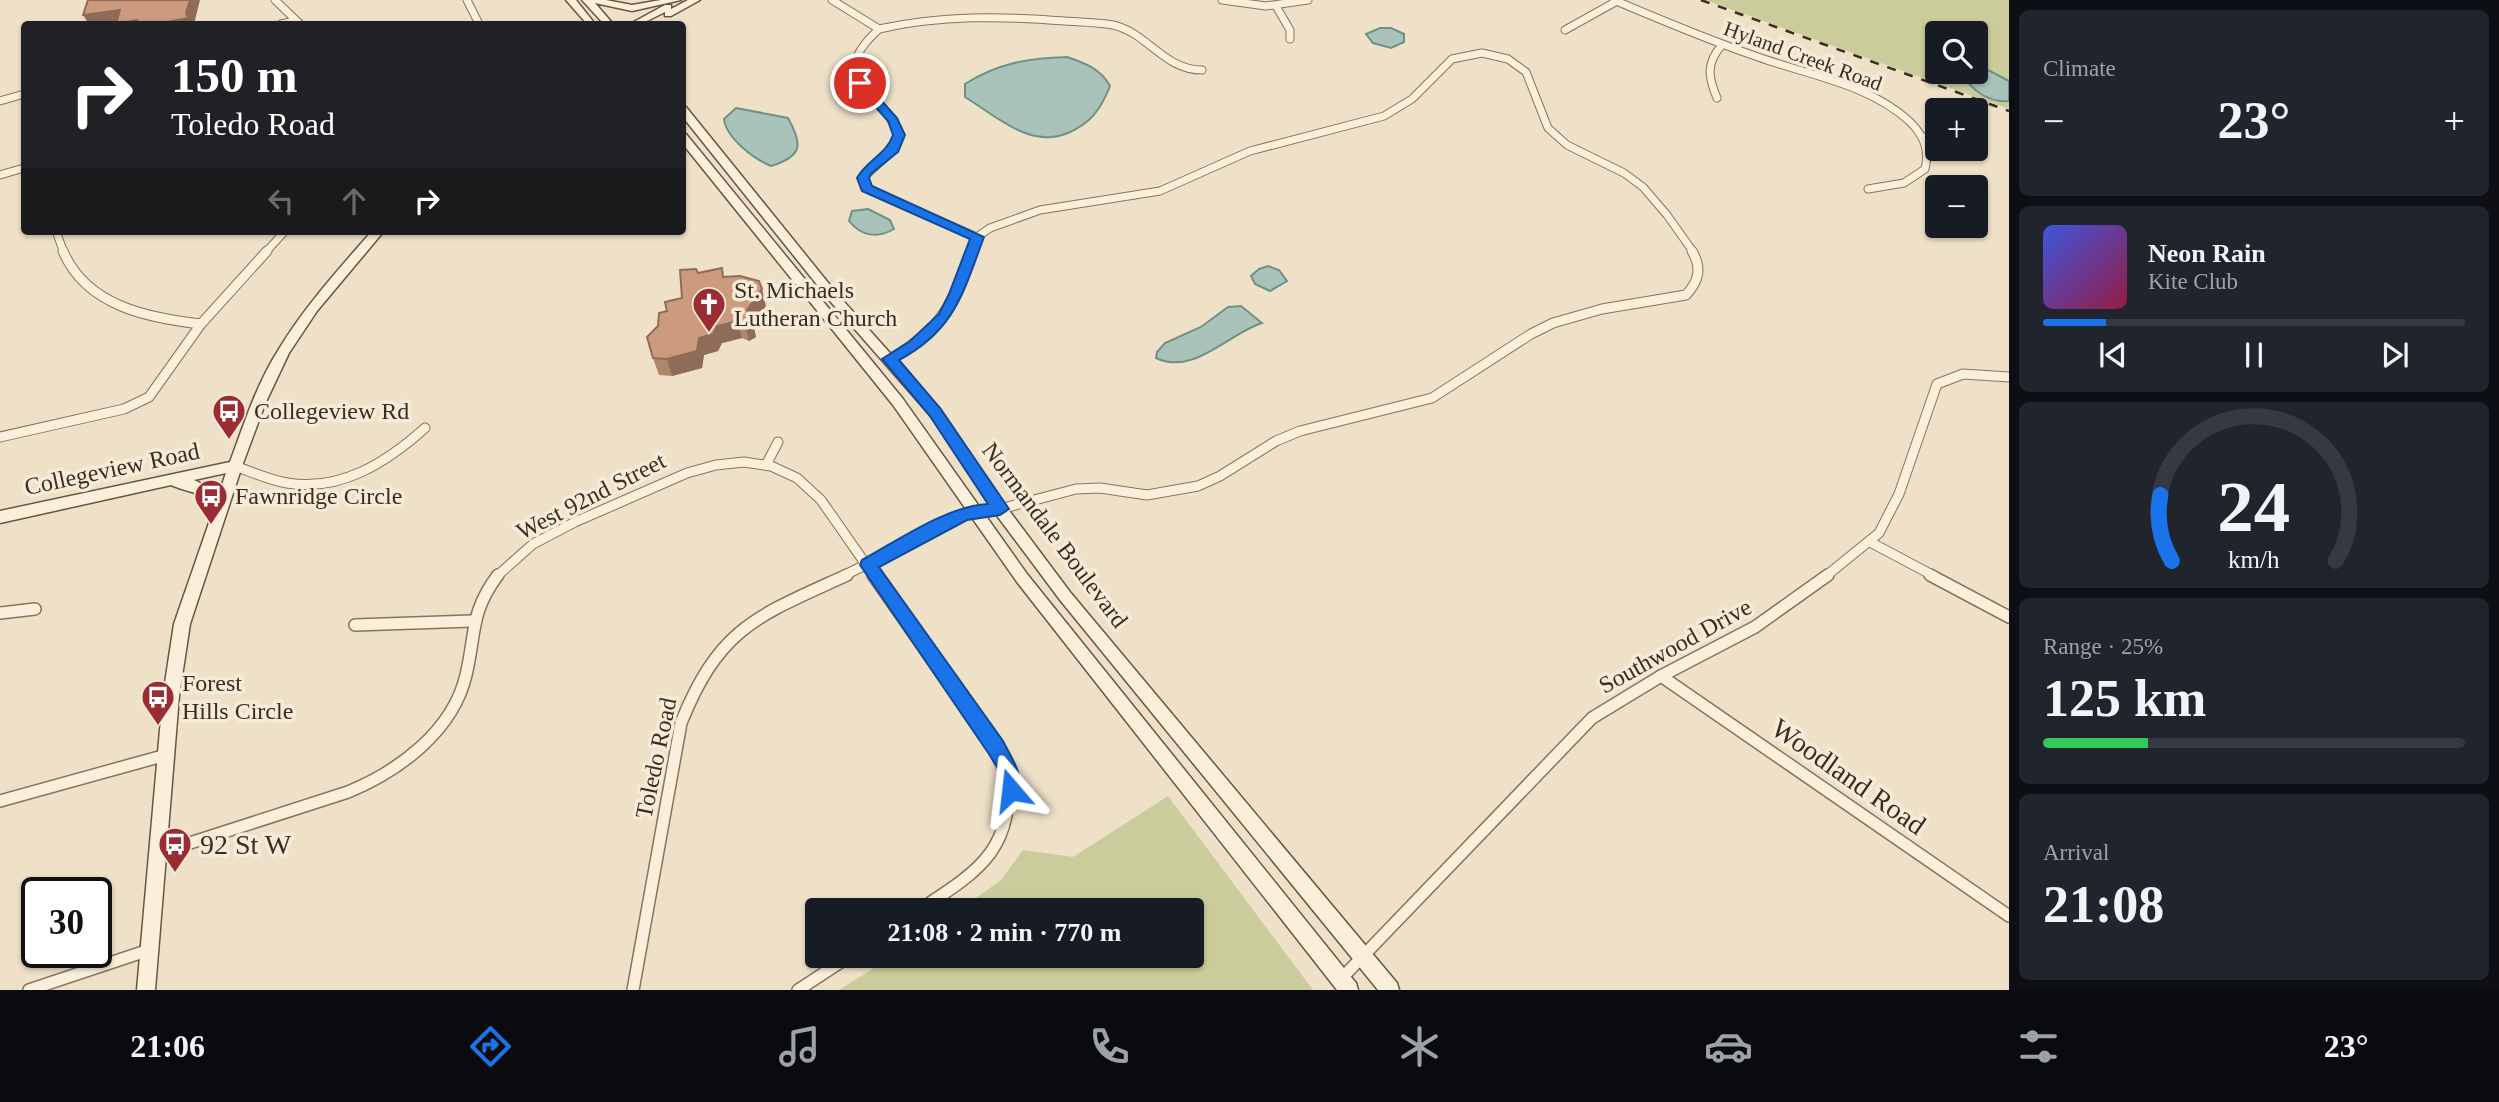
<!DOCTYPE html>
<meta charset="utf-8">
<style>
:root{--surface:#171b24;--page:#20242c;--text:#f1f3f6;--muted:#9ea1a6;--line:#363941;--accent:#1a73e8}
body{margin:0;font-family:Georgia,serif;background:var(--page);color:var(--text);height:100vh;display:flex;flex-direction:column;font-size:26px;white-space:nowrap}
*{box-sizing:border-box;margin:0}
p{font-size:23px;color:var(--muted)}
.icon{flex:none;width:38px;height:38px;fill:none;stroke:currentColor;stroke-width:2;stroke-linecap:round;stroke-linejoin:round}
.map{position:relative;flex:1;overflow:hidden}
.panel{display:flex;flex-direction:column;gap:10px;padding:10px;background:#0d0f14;width:490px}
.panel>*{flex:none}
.hud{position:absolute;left:21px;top:21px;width:665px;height:214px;border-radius:7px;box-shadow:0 2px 5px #0004;background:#202124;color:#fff;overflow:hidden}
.controls{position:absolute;left:1925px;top:21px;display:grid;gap:14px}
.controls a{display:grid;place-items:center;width:63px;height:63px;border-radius:7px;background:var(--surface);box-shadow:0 2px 5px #0004;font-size:35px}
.speed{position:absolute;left:21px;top:877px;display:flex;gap:14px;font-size:35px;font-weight:700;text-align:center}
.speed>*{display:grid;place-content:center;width:91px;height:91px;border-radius:50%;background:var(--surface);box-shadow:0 2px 5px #0004;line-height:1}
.speed .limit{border:4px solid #111;border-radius:10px;background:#fff;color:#111}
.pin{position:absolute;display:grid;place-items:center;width:60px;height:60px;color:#fff;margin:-30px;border:4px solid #fff;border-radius:50%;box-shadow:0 2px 7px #0007}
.me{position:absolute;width:77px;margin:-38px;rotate:343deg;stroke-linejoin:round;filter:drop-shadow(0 0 5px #0008)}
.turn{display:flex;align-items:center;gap:24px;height:147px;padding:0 35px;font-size:32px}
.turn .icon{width:91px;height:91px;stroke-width:2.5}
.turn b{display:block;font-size:49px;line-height:60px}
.lanes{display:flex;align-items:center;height:66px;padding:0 35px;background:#0003;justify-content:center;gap:35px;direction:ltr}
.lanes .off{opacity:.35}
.big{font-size:52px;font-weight:800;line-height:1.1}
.panel .card{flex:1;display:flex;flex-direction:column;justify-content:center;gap:10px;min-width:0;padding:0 24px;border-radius:10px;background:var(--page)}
.panel .dial{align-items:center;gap:0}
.dial svg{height:182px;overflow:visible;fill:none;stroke:var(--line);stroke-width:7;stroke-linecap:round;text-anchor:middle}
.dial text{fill:var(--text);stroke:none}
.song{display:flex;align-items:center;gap:21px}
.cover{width:84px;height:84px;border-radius:10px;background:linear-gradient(135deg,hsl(230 70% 55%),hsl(340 70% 35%))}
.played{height:7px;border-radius:4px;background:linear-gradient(90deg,var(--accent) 15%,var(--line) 15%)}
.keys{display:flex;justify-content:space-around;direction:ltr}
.heat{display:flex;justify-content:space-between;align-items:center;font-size:38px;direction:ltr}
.charge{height:10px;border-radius:5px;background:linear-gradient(90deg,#34c759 25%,var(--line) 0)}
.trip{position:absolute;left:805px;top:898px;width:399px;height:70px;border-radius:7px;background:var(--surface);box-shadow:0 2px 5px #0004;font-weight:800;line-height:70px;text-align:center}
.menu{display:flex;height:112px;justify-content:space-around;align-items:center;background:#090b0e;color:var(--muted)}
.menu .icon{width:49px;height:49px}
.menu .selected{color:var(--accent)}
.menu b{font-size:32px;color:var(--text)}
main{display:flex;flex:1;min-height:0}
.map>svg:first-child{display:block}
</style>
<main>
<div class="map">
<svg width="2009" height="990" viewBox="0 0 2009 990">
<rect width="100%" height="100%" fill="#eee1c8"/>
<g fill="#cacd9b" fill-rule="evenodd">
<path d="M1705 0H2009V109ZM1937 33H1976V72H1937Z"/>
<polygon points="1168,796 1313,990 839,990 893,956 1192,956 1192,910 959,910 1001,880 1023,850 1073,857"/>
</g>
<g fill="#a9c2ba" stroke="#6f9187" stroke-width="2">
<polygon points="1380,28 1391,28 1404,34 1404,42 1391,48 1373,43 1366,34"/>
<path d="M1067 57C1085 63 1101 69 1110 86 1101 109 1091 123 1068 133 1030 149 996 116 965 97V84C998 63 1029 58 1067 57Z"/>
<path d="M1976 67 1988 70 2009 81V101C1989 103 1970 90 1962 72H1976Z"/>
<path d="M736 108 788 118C803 145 803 156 771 166 754 159 726 138 724 119Z"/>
<path d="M868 209 890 220 894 229C877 239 861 236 849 221L852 211Z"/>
<polygon points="1268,266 1279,270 1287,281 1270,291 1255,284 1251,276 1259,269"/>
<path d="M1241 306 1262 323C1228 334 1193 376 1156 358L1157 352 1165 343 1201 327 1228 307Z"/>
</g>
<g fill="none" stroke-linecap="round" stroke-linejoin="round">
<defs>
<g id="street-far2">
<polyline points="275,0 300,24"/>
<polyline points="467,0 479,24"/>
<path d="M832 0 879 29C823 80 880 86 899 135L894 149 863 178 867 189 977 237"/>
<polyline points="1222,0 1266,6 1308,0"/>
<path d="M1614 0C1661 20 1709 40 1758 57 1808 75 1869 84 1909 121 1924 135 1930 150 1925 169L1904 183 1868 189"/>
<polyline points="1276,6 1290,30 1290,39"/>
<polyline points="281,24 295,21"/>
<path d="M879 29C941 15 1002 16 1065 21 1081 22 1098 22 1113 25 1148 33 1164 70 1202 70"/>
<polyline points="1565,30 1617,1"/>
<path d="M1717 98C1708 77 1706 63 1722 45"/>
<polyline points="0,101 24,94"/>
<polyline points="1923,137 1937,138"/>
<polyline points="0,175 24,168"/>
<polyline points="56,231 64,253"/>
<polyline points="265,253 285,231"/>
<polyline points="971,253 977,237 990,228 1040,210 1160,191 1250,151 1384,116 1412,99 1452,59 1482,53 1508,59 1526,72 1548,128 1567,145 1624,173 1643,187 1667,215 1694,253"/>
</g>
<g id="street-far1">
<path d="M63 251C86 306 148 318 201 324"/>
<path d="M890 359C942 329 952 305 972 251"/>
<polyline points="0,437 124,409 149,397 201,324 267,251"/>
<polyline points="766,465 778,442"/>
<path d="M235 466C252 472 269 480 287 483 341 492 387 462 425 428"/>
<polyline points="1870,542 1934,576"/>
<polyline points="497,576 533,544 575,522 687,473 716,465 744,462 771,466 797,478 821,500 874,576"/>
<path d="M843 576 974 511 1000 509 1076 489 1100 488 1147 495 1198 486 1220 476 1276 441 1300 431 1432 398 1531 334 1553 323 1602 309 1686 295C1699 281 1702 268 1692 251"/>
<polyline points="1826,576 1879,533 1899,494 1937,384 1963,374 2009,377"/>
</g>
<g id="street">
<path d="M873 575 1007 767C1015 849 982 869 919 910"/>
<polyline points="1930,575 2009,617"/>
<polyline points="0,613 35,609"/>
<polyline points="355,625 472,621"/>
<polyline points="1661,676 2009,916"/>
<polyline points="0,801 166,755"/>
<path d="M159 853 348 792C399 771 453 731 466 675 476 633 470 612 498 575"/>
<polyline points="1340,980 1592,718 1661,676 1755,627 1828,575"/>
<polyline points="29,990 149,950"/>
<path d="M633 990 681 723C720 626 758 616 847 575"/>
<polyline points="798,990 850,956"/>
</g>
<g id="secondary">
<polygon points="566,0 576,0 595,24 587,24"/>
<polygon points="582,0 606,0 632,5 661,0 681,0 632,11 595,3 613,24 604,24"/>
<polygon points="688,0 700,0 671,16 665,16 665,12 641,24 630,24 665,5 671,5 671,9"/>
<polygon points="682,106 686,107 838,295 940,409 1005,505 1070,592 1397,983 1399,990 1378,990 1060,600 995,513 930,415 830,301 682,116"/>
<polygon points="682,133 686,134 903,399 1027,574 1356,983 1358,990 1337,990 1017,582 893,405 682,143"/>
<path d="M372 231H384L317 311 289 353 265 404 242 466 190 624 179 696 155 990H137L163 696 174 624 210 520C196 485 203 498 171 485L0 523V511L230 462C244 424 257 383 279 349 305 306 339 269 372 231ZM226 473 217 499 208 487 194 480Z"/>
</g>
</defs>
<use href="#street-far2" stroke="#8a735d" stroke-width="9"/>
<use href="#street-far1" stroke="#8a735d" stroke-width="11"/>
<use href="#street" stroke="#8a735d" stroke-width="14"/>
<use href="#secondary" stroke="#6c5440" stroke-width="3"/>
<use href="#street-far2" stroke="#f9efdb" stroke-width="7"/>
<use href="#street-far1" stroke="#f9efdb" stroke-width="9"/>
<use href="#street" stroke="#f9efdb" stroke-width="11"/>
<use href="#secondary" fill="#f9efdb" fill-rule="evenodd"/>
<polyline stroke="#3b2c20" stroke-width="2.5" stroke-dasharray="9 9" stroke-linecap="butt" points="1701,0 2009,111"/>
</g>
<polygon fill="#af856c" points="698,273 724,277 766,306 753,324 756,337 749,341 742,338 722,343 718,351 704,355 702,368 672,376 659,375 653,358 658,326 667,311 682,298"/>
<g fill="#8f6c58">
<polygon points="190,0 200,0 194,24 156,24"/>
<polygon points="120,10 137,20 153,22 155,24 89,24 83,15"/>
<polygon points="762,289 766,306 753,324 756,337 749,341 745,324 747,310"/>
<polygon points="737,321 742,338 722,343 718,351 704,355 702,368 672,376 667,359 717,326"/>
</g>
<g fill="#cc9b7e" stroke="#8f6c58" stroke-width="2">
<polygon points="88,0 190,0 186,13 188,18 156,24 153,24 153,22 136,24 137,20 116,24 120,10 83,15"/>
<polygon points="722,268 723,277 740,276 759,281 762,289 747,310 752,320 745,324 737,321 717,326 713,334 699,338 697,351 667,359 653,358 647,337 658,326 659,313 667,311 665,302 682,298 680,270 696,269 698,273"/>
</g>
<path fill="#1a73e8" stroke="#114b97" stroke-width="2" d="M856 81H864L897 118 905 135 898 152 871 174 869 178 872 186 984 237C963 293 955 330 899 360L940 408 1009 509 1000 515 967 520 879 567 1003 741C1011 757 1026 778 1018 796L1011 799 1004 796 998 769 989 754 860 565 862 560C899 540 947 506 988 504L930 416 882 359 909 342 939 314 949 294 970 239 862 191 857 178C867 160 886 155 893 135L888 121 856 85Z"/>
<defs>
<symbol id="church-pin" viewBox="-11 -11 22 30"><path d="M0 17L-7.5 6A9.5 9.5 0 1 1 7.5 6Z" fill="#992d33" stroke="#f6ebd8"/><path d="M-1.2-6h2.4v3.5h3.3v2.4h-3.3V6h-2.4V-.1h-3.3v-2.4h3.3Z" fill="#fff"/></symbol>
<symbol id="bus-pin" viewBox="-11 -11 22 30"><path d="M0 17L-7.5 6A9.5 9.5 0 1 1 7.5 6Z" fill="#992d33" stroke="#f6ebd8"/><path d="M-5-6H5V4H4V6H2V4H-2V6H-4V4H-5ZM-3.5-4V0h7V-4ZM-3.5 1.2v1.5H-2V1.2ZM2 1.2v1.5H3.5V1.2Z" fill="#fff"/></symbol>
</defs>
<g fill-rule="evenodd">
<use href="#church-pin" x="690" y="285" width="38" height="52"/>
<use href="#bus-pin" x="210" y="392" width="38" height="52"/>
<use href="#bus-pin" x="192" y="477" width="38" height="52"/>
<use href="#bus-pin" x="139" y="678" width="38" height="52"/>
<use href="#bus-pin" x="156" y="825" width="38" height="52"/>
</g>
<g text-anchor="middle" stroke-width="7" stroke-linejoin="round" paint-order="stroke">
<g font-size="21" fill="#3b2c20" stroke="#f6ebd8">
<text transform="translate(1803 56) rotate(20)" y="7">Hyland Creek Road</text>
</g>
<g font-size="24" fill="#3b2c20" stroke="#f6ebd8" text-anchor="start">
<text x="734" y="298">St. Michaels<tspan x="734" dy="28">Lutheran Church</tspan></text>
<text x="254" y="419">Collegeview Rd</text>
<text x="235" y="504">Fawnridge Circle</text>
<text x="182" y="691">Forest<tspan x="182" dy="28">Hills Circle</tspan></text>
</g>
<g font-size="24" fill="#3b2c20" stroke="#f6ebd8">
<text transform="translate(112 469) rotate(-12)" y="8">Collegeview Road</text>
<text transform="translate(591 496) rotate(-27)" y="8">West 92nd Street</text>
<text transform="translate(1055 535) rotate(53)" y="8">Normandale Boulevard</text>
<text transform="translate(1675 646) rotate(-29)" y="8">Southwood Drive</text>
<text transform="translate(656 758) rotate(-78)" y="8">Toledo Road</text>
</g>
<g font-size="28" fill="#3b2c20" stroke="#f6ebd8">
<text transform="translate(1849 776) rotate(35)" y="10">Woodland Road</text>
</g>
<g font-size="28" fill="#3b2c20" stroke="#f6ebd8" text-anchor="start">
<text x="200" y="854">92 St W</text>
</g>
</g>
</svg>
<div class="controls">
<a><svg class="icon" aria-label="search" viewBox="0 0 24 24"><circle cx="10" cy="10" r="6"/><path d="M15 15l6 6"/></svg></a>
<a>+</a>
<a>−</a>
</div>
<div class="speed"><div class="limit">30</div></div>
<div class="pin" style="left:860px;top:83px;background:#d93025"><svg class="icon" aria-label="arrive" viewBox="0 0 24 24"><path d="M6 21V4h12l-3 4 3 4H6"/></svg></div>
<svg class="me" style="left:1011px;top:790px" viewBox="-20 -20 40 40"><path d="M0-17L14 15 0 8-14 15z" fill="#1a73e8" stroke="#fff" stroke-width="4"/></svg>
<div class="trip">21:08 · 2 min · 770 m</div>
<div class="hud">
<div class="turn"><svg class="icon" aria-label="right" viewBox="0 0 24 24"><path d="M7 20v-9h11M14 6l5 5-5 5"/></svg><div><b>150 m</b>Toledo Road</div></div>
<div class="lanes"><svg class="icon off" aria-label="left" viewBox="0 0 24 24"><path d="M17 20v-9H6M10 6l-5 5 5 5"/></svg><svg class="icon off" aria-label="ahead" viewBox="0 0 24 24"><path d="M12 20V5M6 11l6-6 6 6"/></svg><svg class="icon" aria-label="right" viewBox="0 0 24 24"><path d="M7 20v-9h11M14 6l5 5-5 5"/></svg></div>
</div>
</div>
<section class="panel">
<div class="card"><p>Climate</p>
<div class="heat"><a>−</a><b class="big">23°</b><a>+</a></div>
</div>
<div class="card">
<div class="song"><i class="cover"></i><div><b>Neon Rain</b><p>Kite Club</p></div></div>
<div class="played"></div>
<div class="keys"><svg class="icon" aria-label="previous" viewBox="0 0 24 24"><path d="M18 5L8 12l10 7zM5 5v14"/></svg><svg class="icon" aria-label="pause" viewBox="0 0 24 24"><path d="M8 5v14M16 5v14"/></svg><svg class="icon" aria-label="next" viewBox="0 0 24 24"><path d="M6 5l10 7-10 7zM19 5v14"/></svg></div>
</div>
<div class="card dial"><svg viewBox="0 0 100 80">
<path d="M14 69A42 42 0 1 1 86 69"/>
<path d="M14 69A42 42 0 0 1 9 40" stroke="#1a73e8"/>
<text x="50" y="56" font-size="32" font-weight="700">24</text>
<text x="50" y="72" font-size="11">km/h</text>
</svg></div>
<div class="card"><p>Range · 25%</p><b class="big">125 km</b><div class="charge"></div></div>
<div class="card"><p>Arrival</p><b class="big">21:08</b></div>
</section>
</main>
<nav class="menu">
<b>21:06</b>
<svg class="icon selected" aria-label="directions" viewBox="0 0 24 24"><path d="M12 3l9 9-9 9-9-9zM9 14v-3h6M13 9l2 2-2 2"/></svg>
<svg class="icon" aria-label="music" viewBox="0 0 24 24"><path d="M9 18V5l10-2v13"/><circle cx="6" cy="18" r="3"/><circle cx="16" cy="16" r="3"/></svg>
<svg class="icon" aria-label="phone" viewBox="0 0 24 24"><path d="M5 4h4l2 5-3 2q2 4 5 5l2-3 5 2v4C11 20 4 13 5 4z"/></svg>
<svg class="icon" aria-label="climate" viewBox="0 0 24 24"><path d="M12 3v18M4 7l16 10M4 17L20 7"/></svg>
<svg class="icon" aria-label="car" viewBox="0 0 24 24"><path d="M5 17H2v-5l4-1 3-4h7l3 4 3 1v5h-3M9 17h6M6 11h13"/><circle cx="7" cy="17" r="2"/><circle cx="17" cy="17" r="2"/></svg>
<svg class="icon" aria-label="filters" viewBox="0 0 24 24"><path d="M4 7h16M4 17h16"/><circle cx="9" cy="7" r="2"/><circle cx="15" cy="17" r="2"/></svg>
<b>23°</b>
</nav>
